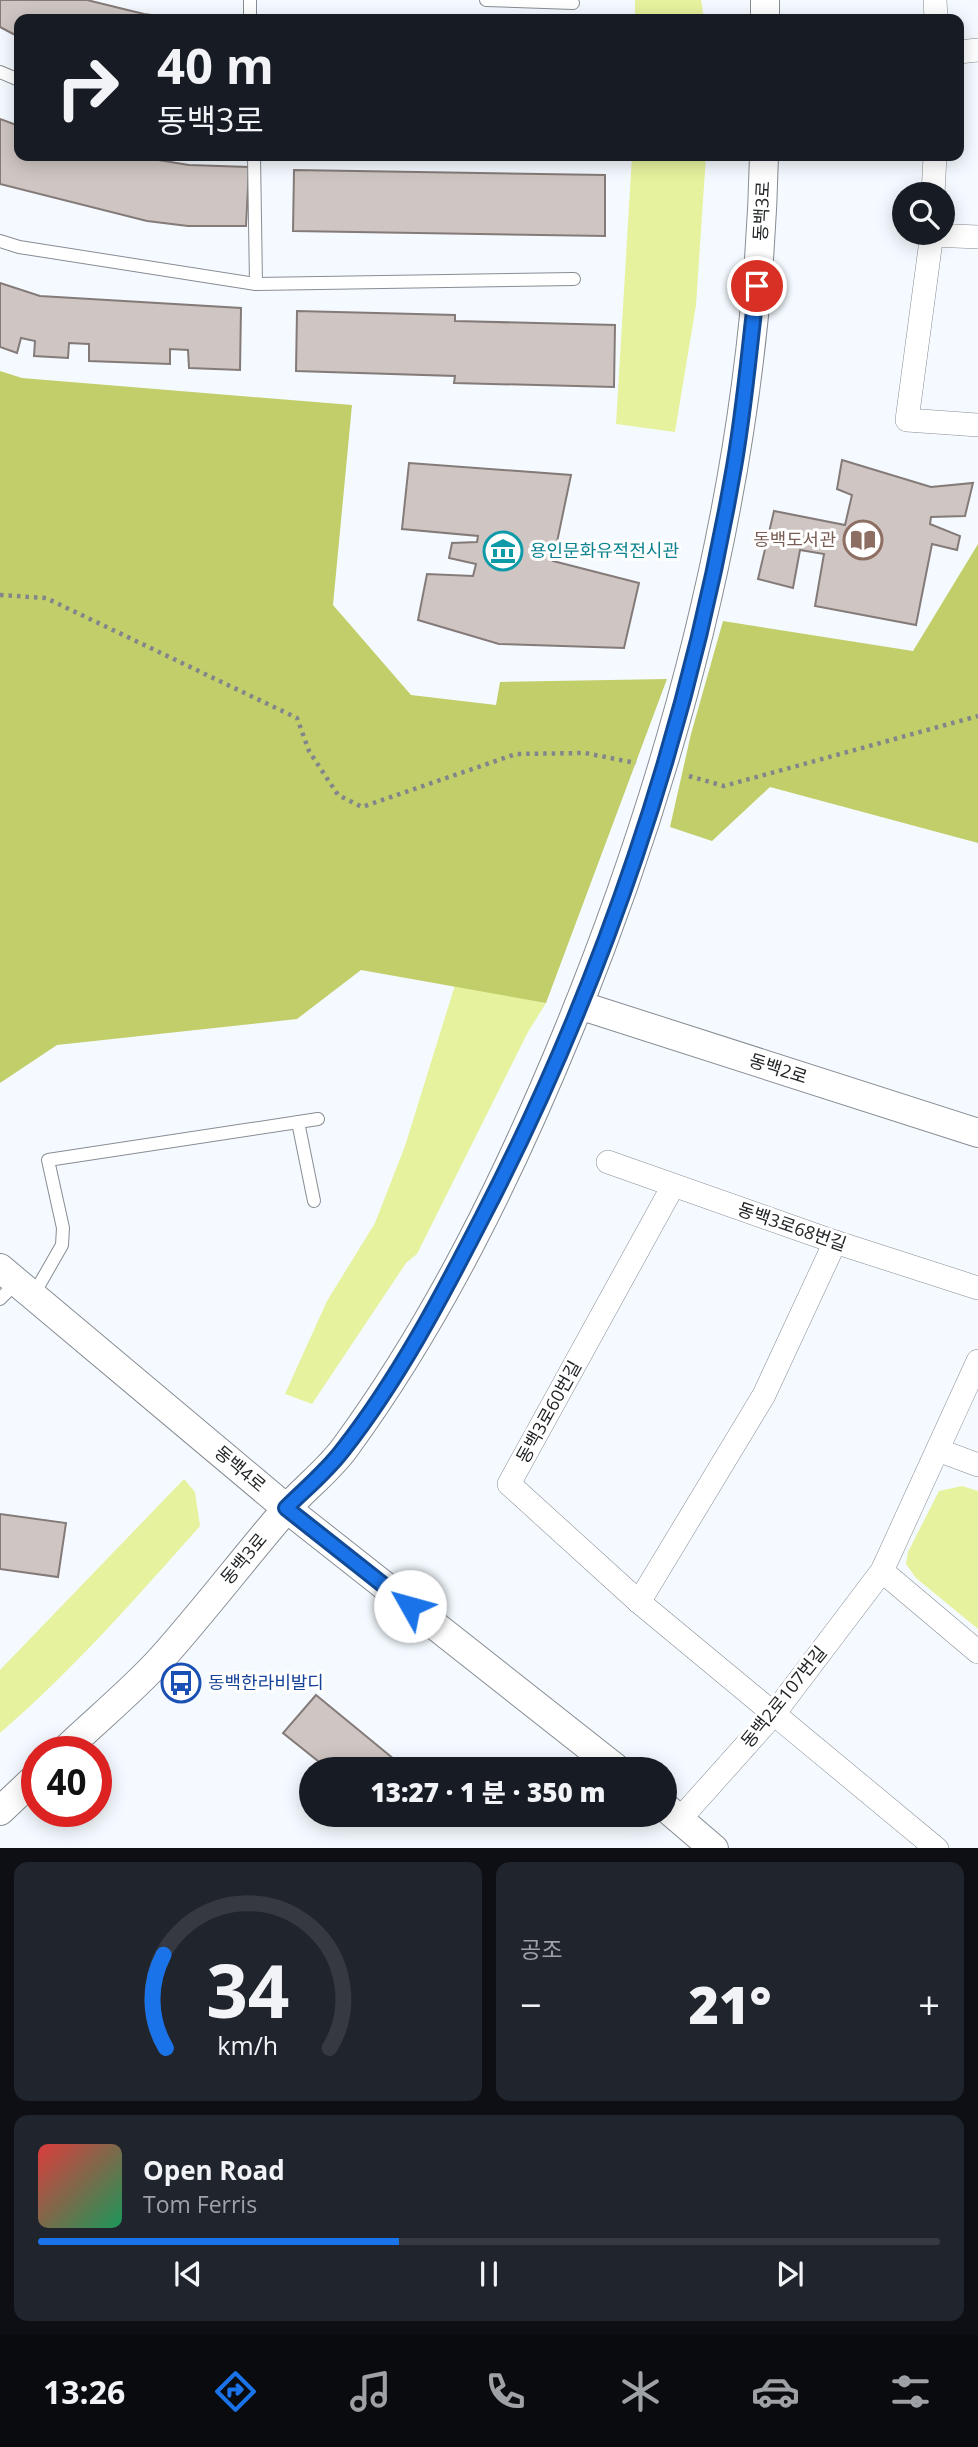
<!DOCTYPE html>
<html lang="ko">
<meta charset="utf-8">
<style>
:root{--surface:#171b24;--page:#20242c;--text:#f1f3f6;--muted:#9ea1a6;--line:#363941;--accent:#1a73e8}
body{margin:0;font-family:"Open Sans","Noto Sans KR",sans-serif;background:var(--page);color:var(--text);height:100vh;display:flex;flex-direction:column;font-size:26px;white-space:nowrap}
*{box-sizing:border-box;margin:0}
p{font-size:23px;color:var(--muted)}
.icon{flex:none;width:38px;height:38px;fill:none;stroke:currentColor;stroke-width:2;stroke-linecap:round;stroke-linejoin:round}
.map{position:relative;height:1848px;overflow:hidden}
.sheet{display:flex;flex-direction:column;gap:14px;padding:14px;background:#0d0f14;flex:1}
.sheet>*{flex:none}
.top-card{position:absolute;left:14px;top:14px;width:950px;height:147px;border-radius:14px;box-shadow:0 4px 18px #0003;background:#171b24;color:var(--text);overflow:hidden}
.fabs{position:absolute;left:892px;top:182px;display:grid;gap:14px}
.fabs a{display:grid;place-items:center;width:63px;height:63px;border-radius:50%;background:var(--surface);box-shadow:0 4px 18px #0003;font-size:35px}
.speed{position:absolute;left:21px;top:1736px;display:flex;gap:14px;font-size:35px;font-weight:700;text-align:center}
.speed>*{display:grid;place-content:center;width:91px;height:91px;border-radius:50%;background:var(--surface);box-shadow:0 4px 18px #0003;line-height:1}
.speed .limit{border:10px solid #d22;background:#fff;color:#111}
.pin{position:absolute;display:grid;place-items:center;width:60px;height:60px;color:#fff;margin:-30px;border:4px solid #fff;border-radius:50%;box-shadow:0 2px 7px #0007}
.me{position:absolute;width:77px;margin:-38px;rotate:308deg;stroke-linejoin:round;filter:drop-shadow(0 0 5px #0008)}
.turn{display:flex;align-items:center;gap:24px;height:147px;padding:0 28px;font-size:32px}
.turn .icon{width:91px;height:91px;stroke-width:2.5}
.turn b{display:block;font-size:49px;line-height:60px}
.big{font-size:52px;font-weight:800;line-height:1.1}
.sheet .widget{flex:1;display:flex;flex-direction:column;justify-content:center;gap:10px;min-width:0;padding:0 24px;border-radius:14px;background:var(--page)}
.sheet .dial{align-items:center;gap:0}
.dial svg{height:182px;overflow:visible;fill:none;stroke:var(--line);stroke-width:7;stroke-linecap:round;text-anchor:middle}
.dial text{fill:var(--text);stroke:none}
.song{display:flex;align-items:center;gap:21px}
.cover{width:84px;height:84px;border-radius:10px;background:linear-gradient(135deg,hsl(0 70% 55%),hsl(150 70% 35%))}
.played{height:7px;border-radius:4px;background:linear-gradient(90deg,var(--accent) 40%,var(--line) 40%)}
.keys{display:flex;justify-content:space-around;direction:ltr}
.heat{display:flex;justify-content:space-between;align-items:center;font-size:38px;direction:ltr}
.sheet .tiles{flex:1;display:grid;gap:14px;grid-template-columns:1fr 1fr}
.widget:last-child{grid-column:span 2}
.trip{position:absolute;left:299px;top:1757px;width:378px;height:70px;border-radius:35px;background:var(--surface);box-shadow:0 4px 18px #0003;font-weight:800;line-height:70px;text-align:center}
.tabs{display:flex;height:112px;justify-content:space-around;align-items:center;background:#090b0e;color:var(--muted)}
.tabs .icon{width:49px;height:49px}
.tabs .selected{color:var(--accent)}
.tabs b{font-size:32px;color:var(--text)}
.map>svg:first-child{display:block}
</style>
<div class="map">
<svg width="978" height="1849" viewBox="0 0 978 1849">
<rect width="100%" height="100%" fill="#f4faff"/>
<g fill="#e6f29d">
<polygon points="635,0 701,0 704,19 635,19"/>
<polygon points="632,156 706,156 696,305 675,432 616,424"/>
<polygon points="455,985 546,1003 528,1032 417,1254 406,1263 312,1404 285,1394 327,1301 375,1223 405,1146"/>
<path d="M184 1479 195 1492 200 1526C136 1598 73 1670 0 1733V1670Z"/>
<polygon points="962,1486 978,1491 978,1629 916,1578 906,1564 908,1552 939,1491"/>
</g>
<g fill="#c2ce6a">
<polygon points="0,371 22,378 352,405 333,605 411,695 496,705 500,682 667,679 546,1003 361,970 297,1019 57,1045 0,1083"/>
<polygon points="978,544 978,843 770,787 712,841 670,827 691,734 723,621 913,651"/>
</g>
<g fill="#cfc6c3" stroke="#847b79" stroke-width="2">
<polygon points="0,0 87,0 144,14 181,19 238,19 19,19 19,37 0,27"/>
<polygon points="0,119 19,126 19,156 134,156 189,165 249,167 246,226 188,226 147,221 0,184"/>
<polygon points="294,170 605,175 605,236 293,231"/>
<polygon points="0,283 40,296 241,308 240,370 189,368 188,350 170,349 170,364 89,361 89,344 69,343 68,358 34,356 35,341 21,338 17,353 0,347"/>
<polygon points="297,311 455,315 455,321 615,325 614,387 454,383 455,376 296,371"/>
<polygon points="842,460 931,487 973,483 965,516 931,517 930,524 960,536 957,550 932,544 916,625 815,606 824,554 800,550 793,588 758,579 774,511 845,525 852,495 837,489"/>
<polygon points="409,463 571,475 553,561 639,583 624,648 499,644 418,620 427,574 473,576 476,564 449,558 452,543 477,542 478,536 402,529"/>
<polygon points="0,1514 66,1523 58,1577 0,1569"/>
<polygon points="316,1695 406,1769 328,1769 283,1733"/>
</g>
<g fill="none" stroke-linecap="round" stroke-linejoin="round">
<defs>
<g id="service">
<polyline points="250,0 250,19"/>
<polyline points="486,0 573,3"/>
<polyline points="0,72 19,80"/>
<polyline points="254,156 256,284"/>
<polyline points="0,241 19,247 256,284 574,279"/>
<polyline points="298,1122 314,1201"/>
<polyline points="34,1294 62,1245 63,1228 48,1160 318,1119"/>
<polyline points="0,1299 17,1282"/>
</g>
<g id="minor">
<polyline points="935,0 936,19"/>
<polyline points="959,52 978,50"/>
<polyline points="933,194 935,156"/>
<polyline points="932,233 907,420 978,425"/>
<polyline points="932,235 978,237"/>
<polyline points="608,1162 835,1242 978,1288"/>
<polyline points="673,1186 509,1484 639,1602 937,1849"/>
<polyline points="938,1450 978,1465"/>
<polyline points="882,1571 978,1652"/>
<polyline points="639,1602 764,1395 835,1242"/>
<polyline points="680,1819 773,1715 882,1571 978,1361"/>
</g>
<g id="tertiary">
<polyline points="765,19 765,0"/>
<polyline points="579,1005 978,1133"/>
<polyline points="0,1268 286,1508 617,1769"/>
<path d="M63 1752C95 1721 131 1692 161 1659 203 1612 241 1562 282 1514 301 1491 326 1473 344 1449 438 1321 509 1175 569 1029 682 752 757 456 764 156"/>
<polyline points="665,1807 714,1849"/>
<polyline points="0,1811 37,1776"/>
</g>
</defs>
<use href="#service" stroke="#878d93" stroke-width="14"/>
<use href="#minor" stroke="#878d93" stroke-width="24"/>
<use href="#tertiary" stroke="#878d93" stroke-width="30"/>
<g stroke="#82868a" stroke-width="4.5" stroke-dasharray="3.5 5" stroke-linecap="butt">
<polyline points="0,595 46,598 297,718 309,751 338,795 362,807 516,754 585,753 636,763"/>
<polyline points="689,776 724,786 978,716"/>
</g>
<use href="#service" stroke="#fff" stroke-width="12"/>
<use href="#minor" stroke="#fff" stroke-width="23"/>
<use href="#tertiary" stroke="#fff" stroke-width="28"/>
</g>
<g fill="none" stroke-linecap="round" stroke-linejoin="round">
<defs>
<path id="route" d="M410 1606 286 1508C304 1490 326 1472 342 1451 398 1380 442 1296 483 1216 602 986 687 734 732 478 744 415 749 350 757 286"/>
</defs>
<use href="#route" stroke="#114b97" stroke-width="18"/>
<use href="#route" stroke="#1a73e8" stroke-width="12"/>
</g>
<defs>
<symbol id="library-ring" viewBox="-11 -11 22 22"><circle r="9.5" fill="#fff" stroke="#8d6e63" stroke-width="1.5"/><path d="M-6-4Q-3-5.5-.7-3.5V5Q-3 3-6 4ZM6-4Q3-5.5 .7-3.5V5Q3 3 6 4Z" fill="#8d6e63"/></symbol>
<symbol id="museum-ring" viewBox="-11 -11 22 22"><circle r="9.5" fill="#fff" stroke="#0f9aa8" stroke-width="1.5"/><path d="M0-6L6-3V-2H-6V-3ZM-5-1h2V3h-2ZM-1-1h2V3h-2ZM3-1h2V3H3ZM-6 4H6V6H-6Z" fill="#0f9aa8"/></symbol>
<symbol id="bus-ring" viewBox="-11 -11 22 22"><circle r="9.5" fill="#fff" stroke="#1a4fb4" stroke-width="1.5"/><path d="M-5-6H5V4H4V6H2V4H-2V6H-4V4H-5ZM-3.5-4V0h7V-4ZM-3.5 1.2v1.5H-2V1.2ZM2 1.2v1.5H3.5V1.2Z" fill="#1a4fb4"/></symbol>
</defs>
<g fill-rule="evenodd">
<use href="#library-ring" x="841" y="518" width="44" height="44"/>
<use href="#museum-ring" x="481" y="529" width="44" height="44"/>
<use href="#bus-ring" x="159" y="1661" width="44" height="44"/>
</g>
<g text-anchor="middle" stroke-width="6" stroke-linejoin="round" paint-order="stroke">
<g font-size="18" fill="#232628" stroke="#fff">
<text transform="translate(762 211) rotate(-87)" y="6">동백3로</text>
<text transform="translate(778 1069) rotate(18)" y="6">동백2로</text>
<text transform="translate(792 1227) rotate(19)" y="6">동백3로68번길</text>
<text transform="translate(549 1412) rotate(-61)" y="6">동백3로60번길</text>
<text transform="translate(240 1469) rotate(40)" y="6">동백4로</text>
<text transform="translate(244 1559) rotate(-50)" y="6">동백3로</text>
<text transform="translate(784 1697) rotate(-51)" y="6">동백2로107번길</text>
</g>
<g font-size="18" fill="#785e54" stroke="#fff" text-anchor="end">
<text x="836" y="546">동백도서관</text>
</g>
<g font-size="18" fill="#0d838f" stroke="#fff" text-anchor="start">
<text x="530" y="557">용인문화유적전시관</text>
</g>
<g font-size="18" fill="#164399" stroke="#fff" text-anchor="start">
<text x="208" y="1689">동백한라비발디</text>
</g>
</g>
</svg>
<div class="fabs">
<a><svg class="icon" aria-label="search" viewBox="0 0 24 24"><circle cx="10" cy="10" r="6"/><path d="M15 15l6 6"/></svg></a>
</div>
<div class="speed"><div class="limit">40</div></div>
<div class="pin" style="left:757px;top:286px;background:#d93025"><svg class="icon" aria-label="arrive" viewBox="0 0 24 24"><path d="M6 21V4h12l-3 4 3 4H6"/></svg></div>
<svg class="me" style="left:410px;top:1606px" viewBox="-20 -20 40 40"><circle r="19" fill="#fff"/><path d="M0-13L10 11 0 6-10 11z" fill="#1a73e8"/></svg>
<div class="trip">13:27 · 1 분 · 350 m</div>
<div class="top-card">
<div class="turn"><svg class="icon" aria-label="right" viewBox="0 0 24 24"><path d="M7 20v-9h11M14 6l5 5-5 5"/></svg><div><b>40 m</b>동백3로</div></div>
</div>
</div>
<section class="sheet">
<div class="tiles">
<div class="widget dial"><svg viewBox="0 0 100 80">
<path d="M14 69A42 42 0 1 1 86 69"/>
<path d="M14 69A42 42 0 0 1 13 28" stroke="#1a73e8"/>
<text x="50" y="56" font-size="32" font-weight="700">34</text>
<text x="50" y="72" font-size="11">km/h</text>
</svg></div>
<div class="widget"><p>공조</p>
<div class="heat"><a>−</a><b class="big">21°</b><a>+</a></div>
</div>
<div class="widget">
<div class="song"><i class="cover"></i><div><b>Open Road</b><p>Tom Ferris</p></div></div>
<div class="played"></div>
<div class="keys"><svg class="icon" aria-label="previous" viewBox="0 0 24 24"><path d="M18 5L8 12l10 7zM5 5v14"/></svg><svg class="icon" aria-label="pause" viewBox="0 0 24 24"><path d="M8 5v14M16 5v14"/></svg><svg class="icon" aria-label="next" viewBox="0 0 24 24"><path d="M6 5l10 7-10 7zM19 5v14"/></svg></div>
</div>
</div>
</section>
<nav class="tabs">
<b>13:26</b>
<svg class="icon selected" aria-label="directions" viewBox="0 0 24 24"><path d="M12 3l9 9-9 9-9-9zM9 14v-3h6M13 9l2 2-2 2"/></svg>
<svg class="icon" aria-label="music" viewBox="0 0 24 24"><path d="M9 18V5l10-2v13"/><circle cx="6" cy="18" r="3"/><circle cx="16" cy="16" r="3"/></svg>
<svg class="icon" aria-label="phone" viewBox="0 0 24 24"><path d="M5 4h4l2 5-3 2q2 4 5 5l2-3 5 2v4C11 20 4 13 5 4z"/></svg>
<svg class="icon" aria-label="climate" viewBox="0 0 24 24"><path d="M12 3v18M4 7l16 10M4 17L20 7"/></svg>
<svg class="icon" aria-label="car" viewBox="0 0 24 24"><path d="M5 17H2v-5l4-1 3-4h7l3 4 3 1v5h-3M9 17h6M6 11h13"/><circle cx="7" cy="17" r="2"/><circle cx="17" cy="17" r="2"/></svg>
<svg class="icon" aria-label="filters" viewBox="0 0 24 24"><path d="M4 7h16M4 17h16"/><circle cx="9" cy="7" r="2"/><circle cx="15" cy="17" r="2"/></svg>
</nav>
